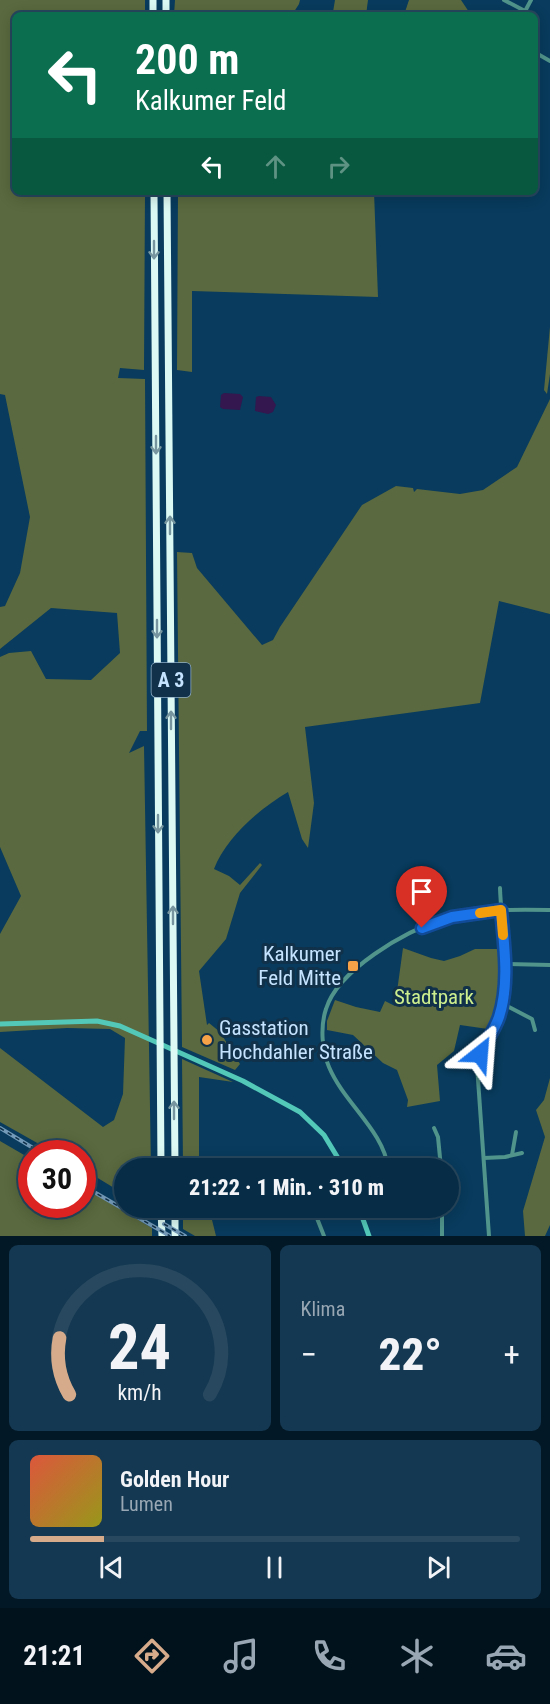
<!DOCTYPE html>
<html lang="de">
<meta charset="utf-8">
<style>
:root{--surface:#062c46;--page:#143851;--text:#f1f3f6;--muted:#98a7b3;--line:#27485f;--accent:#d6ab8b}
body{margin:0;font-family:"Roboto Condensed",sans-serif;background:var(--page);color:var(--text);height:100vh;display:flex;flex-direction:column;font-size:22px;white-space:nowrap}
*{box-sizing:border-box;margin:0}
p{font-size:20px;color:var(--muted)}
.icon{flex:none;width:33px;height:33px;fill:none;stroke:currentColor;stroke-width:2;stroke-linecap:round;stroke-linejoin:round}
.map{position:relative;height:1236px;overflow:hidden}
.drawer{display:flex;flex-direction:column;gap:9px;padding:9px;background:#031826;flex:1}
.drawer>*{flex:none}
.banner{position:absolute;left:12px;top:12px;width:526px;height:183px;border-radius:9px;box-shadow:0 3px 15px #0003,0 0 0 2px var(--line);background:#0b6e4f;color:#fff;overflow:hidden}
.speed{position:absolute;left:18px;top:1140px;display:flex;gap:12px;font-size:30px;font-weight:700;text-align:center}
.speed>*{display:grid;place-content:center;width:78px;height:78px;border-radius:50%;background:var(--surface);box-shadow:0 3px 15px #0003,0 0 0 2px var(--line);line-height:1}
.speed .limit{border:9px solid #d22;background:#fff;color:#111}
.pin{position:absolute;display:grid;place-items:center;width:51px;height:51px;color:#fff;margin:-62px -26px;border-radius:50% 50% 50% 0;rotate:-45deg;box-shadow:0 0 6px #0007}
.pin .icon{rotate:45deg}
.me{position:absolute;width:66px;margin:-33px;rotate:28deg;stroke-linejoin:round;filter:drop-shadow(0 0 4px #0008)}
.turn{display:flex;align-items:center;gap:21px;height:126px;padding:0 24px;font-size:27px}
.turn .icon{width:78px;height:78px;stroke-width:2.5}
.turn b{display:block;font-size:42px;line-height:51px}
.lanes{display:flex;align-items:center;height:57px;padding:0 24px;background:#0003;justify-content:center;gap:30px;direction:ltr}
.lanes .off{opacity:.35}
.big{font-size:45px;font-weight:800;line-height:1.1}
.drawer .widget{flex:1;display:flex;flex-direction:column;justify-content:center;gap:9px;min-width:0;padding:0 21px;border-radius:9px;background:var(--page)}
.drawer .dial{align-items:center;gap:0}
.dial svg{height:156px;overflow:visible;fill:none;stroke:var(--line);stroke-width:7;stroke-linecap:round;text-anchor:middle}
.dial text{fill:var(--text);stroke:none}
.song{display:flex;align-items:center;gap:18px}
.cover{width:72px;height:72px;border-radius:9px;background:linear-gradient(135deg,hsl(10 70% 55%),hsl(60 70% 35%))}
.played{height:6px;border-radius:3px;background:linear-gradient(90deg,var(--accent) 15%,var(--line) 15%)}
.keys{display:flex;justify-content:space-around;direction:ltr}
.heat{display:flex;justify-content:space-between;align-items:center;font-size:33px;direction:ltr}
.drawer .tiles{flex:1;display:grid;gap:9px;grid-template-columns:1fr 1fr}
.widget:last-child{grid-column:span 2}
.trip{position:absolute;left:114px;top:1158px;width:345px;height:60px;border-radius:30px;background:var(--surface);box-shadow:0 3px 15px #0003,0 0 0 2px var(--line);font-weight:800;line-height:60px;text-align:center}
.tabs{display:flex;height:96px;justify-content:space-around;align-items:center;background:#02121c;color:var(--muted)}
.tabs .icon{width:42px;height:42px}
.tabs .active{color:var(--accent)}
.tabs b{font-size:27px;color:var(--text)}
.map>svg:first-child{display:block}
</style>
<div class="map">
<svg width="550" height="1236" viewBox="0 0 550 1236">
<rect width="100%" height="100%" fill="#083b5d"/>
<g fill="#5a693f">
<polygon points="0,0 145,0 145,15 15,15 15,192 145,192 144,370 120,368 118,378 145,379 147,731 140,731 129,753 144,746 151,1168 124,1168 124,1194 83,1169 82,1154 55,1153 0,1122 0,1048 103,1127 114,1120 123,1094 125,1038 110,1029 67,1028 0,1032 0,934 21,896 0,847 0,657 9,653 31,651 46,679 91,680 120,653 117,613 51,608 0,649 0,607 5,606 20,573 30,517 5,395 0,394"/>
<polygon points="175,0 300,0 299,4 292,15 174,15"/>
<polygon points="335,0 368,0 366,15 351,15 333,12"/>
<polygon points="409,0 461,0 469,12 469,15 404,15"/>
<polygon points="178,192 374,192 378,297 192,291 192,372 177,370"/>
<polygon points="550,327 550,374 547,394 544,390"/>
<path d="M550 399V614L499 601 480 703 305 727 314 803 308 848 302 839 288 792C259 809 226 838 214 869L229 876 240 885 260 863 262 865 240 893 226 939 199 971 207 1025 209 1023 220 1032 240 1064 235 1070 182 1047 177 552 192 553 197 568 262 645 273 640 280 627 362 505 396 486 413 488 414 492 417 489 460 494 483 490 517 467Z"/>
<path d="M403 948 431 958 444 961 460 956 475 949H501C501 975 505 1007 488 1029L460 1025 454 1051 437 1065 440 1101 407 1107 408 1100 397 1070 383 1063 353 1035 327 1030V1021L335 1000 356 1007 380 1012 385 1001 395 1006Z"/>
<polygon points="182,1059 233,1082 199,1077 199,1168 183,1168"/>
<polygon points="550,1078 550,1225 545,1236 525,1236 523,1211 545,1137 536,1110 544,1100"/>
<polygon points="0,1141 31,1159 32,1204 82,1204 83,1187 152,1228 152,1236 0,1236"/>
<polygon points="183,1208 209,1208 216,1236 195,1236 183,1229"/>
</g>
<g fill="#33174e">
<polygon points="224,393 240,394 243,397 240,410 223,409 220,407 221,395"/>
<polygon points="259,396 271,397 276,405 273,412 268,414 255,411 256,397"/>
</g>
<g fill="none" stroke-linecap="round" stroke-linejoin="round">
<g stroke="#50948b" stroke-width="4">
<polyline points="504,0 525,11"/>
<polyline points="523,15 531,0"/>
<polyline points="536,53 550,61"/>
<polyline points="505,964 550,965"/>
<polyline points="503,1004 532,1019 535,1030"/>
<polyline points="434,1128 438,1137 441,1168"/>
<polyline points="512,1155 516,1132"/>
<polyline points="484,1158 505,1157 522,1153"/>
<path d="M388 1168C384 1131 344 1103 329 1067 322 1051 320 1027 326 1009 338 970 405 931 442 920 477 909 514 909 550 910"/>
<polyline points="313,1208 324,1236"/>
<polyline points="442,1208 442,1236"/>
<path d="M489 1236 477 1065C481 1048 492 1035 499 1019 513 983 501 926 500 888"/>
</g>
<g stroke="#53c8b9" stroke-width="5">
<polyline points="0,1024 97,1021 120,1026 243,1081 300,1112 324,1135 344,1168"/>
<polyline points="359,1208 369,1236"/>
</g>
<g stroke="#dcf9f4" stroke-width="7">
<polyline points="153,15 153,0"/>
<polyline points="166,15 166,0"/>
<polyline points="154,192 161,1168"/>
<polyline points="167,192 175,1168"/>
<polyline points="161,1208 162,1236"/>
<polyline points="175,1208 175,1236"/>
</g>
<defs>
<g id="rail">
<polyline points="0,1128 43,1154"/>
<polyline points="82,1185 170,1236"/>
<polyline points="164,1224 185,1236"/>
</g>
</defs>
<use href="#rail" stroke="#739ab8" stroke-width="4"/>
<use href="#rail" stroke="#103149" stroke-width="1.5" stroke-dasharray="4.5" stroke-linecap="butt"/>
</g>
<defs><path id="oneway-shaft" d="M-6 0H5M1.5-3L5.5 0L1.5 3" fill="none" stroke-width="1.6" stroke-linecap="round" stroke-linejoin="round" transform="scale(1.5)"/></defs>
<g stroke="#76959e">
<use href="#oneway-shaft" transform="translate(154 250) rotate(90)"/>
<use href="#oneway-shaft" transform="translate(156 445) rotate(90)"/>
<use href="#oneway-shaft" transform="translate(170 525) rotate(-90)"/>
<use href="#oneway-shaft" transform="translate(157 629) rotate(90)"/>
<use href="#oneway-shaft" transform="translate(171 720) rotate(-90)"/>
<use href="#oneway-shaft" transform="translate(158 824) rotate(90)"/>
<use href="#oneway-shaft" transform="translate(173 915) rotate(-90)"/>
<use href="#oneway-shaft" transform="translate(174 1110) rotate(-90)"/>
</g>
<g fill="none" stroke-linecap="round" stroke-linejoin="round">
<defs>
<path id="route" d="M422 928 452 917 501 910C504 945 510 983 499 1017 495 1029 486 1042 480 1054"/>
</defs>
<use href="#route" stroke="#114b97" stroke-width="15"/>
<use href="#route" stroke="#1a73e8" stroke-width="10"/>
<polyline stroke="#f59e0b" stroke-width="10" points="480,913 501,910 503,935"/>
</g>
<g fill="#f6a248" stroke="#103149" stroke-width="2">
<rect x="347" y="960" width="12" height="12" rx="3"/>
<circle cx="207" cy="1040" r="6"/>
</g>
<g text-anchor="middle" stroke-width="6" stroke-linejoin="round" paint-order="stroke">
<rect fill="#103149" stroke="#8faec8" stroke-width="1.5" x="151.5" y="663" width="39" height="34" rx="4.5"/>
<g font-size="20" font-weight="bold" fill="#c5e3fe">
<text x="171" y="687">A 3</text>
</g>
<g font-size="21" fill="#c5e3fe" stroke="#103149" text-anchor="end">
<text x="341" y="961">Kalkumer<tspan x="341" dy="24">Feld Mitte</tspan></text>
<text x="219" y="1035" text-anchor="start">Gasstation<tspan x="219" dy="24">Hochdahler Straße</tspan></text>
</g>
<g font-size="21" fill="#ceef8e" stroke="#103149">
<text x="434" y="1004">Stadtpark</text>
</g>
</g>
</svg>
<div class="speed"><div class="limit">30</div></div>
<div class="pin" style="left:422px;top:928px;background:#d93025"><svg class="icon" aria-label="arrive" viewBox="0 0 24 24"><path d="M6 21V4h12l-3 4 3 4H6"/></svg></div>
<svg class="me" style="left:480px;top:1054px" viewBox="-20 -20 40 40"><path d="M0-17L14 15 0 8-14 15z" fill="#1a73e8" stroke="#fff" stroke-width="4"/></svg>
<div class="trip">21:22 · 1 Min. · 310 m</div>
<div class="banner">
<div class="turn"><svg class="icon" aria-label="left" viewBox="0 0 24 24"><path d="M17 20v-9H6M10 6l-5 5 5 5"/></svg><div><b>200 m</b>Kalkumer Feld</div></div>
<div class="lanes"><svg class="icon" aria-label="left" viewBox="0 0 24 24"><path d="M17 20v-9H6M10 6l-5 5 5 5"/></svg><svg class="icon off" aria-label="ahead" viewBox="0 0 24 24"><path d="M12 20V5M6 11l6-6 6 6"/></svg><svg class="icon off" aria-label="right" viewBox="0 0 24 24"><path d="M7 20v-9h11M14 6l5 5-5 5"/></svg></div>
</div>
</div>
<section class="drawer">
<div class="tiles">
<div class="widget dial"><svg viewBox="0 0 100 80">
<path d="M14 69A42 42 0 1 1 86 69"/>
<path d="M14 69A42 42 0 0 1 9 40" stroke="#d6ab8b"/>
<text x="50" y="56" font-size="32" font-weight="700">24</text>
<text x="50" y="72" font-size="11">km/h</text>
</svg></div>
<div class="widget"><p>Klima</p>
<div class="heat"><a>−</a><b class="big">22°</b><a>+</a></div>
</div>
<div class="widget">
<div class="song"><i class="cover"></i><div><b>Golden Hour</b><p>Lumen</p></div></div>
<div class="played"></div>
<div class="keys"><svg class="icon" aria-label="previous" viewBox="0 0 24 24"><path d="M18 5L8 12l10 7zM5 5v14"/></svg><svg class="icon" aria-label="pause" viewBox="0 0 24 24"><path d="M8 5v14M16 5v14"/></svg><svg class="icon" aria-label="next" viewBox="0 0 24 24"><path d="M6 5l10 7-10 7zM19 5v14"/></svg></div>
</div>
</div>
</section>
<nav class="tabs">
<b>21:21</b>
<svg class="icon active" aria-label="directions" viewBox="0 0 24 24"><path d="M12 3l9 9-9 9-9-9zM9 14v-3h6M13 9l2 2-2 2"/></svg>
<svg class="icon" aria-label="music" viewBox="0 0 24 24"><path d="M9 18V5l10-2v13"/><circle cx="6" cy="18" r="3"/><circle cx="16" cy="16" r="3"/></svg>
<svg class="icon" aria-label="phone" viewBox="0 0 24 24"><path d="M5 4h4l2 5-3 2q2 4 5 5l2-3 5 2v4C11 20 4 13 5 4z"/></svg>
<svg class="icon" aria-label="climate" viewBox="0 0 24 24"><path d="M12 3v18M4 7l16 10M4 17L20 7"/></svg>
<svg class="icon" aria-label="car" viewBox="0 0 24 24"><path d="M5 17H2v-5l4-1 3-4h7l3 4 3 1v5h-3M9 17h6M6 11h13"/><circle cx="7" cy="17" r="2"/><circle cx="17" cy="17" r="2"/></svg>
</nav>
